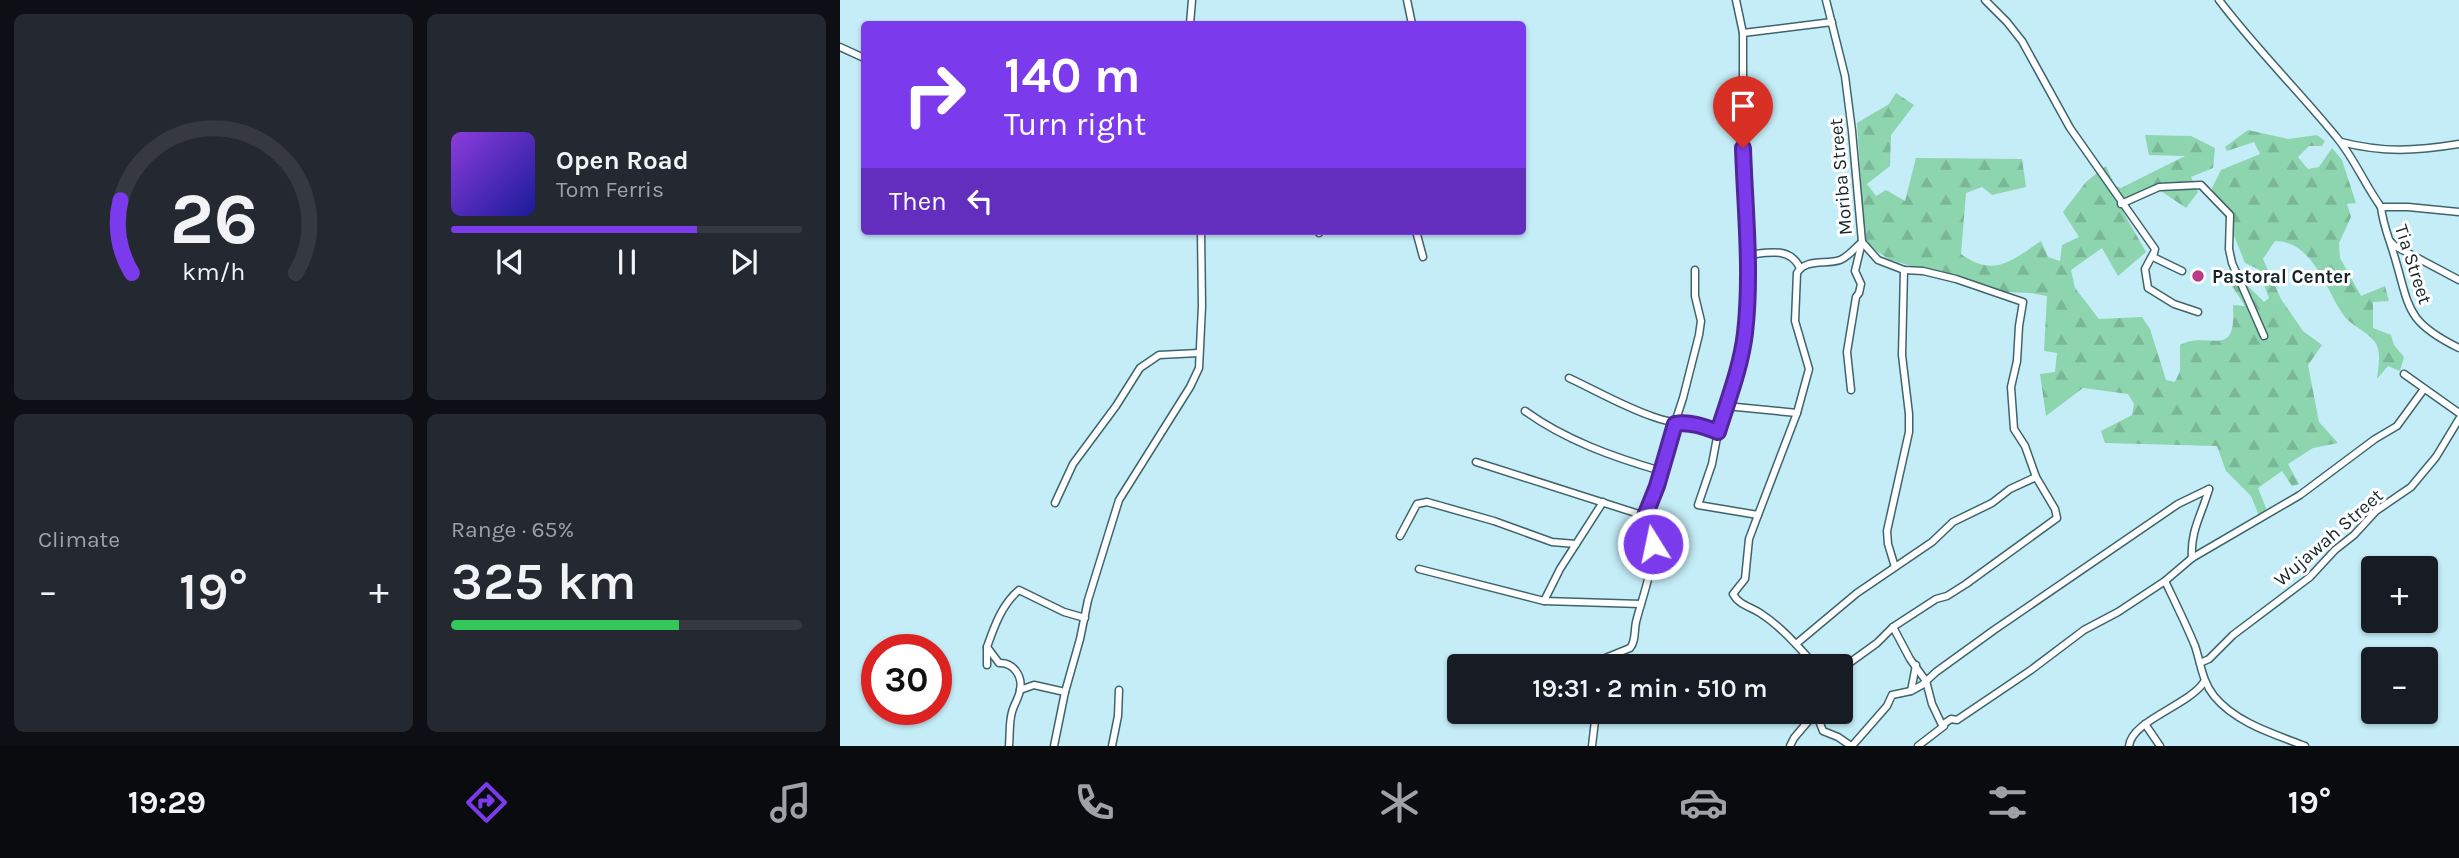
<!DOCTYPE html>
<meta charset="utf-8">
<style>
:root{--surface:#171b24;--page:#242831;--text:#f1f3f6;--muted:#9ea1a6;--line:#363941;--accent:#7c3aed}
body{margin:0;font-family:Karla,sans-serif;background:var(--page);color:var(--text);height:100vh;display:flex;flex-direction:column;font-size:26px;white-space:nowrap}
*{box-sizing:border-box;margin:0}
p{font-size:23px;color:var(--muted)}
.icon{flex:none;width:38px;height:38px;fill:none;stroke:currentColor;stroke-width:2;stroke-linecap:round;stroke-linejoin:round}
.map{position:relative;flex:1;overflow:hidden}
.sheet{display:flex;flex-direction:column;gap:14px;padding:14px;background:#0d0f14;width:840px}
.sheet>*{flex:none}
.top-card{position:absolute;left:21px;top:21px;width:665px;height:214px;border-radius:7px;box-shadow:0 2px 5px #0004;background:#7c3aed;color:#fff;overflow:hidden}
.tools{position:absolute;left:1521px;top:556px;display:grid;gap:14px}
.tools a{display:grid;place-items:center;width:77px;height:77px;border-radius:7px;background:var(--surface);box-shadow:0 2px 5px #0004;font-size:35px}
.speed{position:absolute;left:21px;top:634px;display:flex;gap:14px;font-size:35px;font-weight:700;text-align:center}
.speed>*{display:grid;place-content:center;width:91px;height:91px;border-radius:50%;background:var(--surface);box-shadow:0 2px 5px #0004;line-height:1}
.speed .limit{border:10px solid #d22;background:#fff;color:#111}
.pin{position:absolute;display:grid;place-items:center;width:60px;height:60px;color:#fff;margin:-72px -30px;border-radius:50% 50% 50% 0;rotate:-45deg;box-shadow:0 0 7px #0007}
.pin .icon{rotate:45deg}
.me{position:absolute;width:77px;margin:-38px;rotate:350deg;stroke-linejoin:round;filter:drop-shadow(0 0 5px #0008)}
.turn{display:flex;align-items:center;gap:24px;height:147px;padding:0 28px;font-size:32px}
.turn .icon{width:91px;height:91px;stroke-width:2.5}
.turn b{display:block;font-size:49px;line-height:60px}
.then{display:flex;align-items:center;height:66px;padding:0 28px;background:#0003;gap:14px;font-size:26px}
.big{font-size:52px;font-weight:600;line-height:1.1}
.sheet .tile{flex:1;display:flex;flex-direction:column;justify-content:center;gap:10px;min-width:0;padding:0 24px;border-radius:10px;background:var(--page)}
.sheet .dial{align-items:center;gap:0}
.dial svg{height:182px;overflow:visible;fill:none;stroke:var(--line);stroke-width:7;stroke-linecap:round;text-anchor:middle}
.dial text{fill:var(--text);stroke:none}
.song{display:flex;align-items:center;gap:21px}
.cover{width:84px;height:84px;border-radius:10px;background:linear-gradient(135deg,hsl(270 70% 55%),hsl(240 70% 35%))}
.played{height:7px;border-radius:4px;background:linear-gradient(90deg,var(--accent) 70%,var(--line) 70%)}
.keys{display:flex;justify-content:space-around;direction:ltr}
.heat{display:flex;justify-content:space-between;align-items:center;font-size:38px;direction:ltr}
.charge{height:10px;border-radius:5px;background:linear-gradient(90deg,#34c759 65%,var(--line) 0)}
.sheet .tiles{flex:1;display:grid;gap:14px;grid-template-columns:repeat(2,1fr)}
.trip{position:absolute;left:607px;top:654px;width:406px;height:70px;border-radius:7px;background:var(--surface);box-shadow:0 2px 5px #0004;font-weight:600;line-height:70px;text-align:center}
.tabs{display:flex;height:112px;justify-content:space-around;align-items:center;background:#090b0e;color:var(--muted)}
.tabs .icon{width:49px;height:49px}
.tabs .current{color:var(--accent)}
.tabs b{font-size:32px;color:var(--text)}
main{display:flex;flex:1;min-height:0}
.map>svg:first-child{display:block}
</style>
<main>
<section class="sheet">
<div class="tiles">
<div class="tile dial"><svg viewBox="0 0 100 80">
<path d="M14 69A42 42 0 1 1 86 69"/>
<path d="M14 69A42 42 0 0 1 9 37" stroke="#7c3aed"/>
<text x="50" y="56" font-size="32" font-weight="700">26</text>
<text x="50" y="72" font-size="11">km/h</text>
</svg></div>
<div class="tile">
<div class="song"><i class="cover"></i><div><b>Open Road</b><p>Tom Ferris</p></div></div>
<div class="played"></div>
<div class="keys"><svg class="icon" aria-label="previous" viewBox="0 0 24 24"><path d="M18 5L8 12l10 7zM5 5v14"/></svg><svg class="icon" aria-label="pause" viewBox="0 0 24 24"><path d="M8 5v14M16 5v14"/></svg><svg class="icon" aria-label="next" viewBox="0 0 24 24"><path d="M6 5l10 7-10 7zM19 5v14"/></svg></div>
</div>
<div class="tile"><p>Climate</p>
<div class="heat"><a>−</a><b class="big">19°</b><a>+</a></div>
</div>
<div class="tile"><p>Range · 65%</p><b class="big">325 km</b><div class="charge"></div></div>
</div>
</section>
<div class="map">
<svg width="1619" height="746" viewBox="0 0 1619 746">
<defs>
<pattern id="forest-firs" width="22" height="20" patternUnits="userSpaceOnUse" patternTransform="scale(1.75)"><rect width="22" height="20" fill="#8dd5ae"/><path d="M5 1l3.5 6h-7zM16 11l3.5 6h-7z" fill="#79b796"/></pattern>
</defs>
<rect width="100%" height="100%" fill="#c4edf7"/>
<path fill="url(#forest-firs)" d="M1056 93 1074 105 1051 135 1050 166 1027 184 1036 196 1046 190 1065 201 1076 158 1182 159 1186 187 1152 195 1142 187 1126 193 1121 254C1154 278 1171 261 1201 241L1208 257 1220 261 1222 245 1239 237 1223 212 1246 182 1266 166 1275 186 1281 188 1345 156 1309 155 1305 135 1351 136 1375 148 1373 168 1351 177 1358 192 1346 208 1315 187 1278 203 1306 252 1278 276 1262 248 1231 270 1235 288 1259 319 1302 317 1310 329 1326 380 1335 382 1340 371V345C1368 329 1397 363 1393 305L1405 306 1387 278 1399 269 1405 283 1424 302 1429 298 1418 269 1405 263 1389 223 1376 202 1372 188 1381 170 1420 154 1414 142 1387 151 1385 147 1408 130 1448 139 1477 135 1485 141 1482 146H1469L1458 157 1468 169 1479 167 1492 148 1502 160 1516 203 1507 204 1511 217 1499 243 1500 258 1521 296 1545 286 1549 301 1533 302V328L1551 335 1554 345 1564 357 1560 371 1548 366 1537 379C1538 368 1542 352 1535 342 1526 330 1509 325 1502 313 1485 287 1472 241 1435 241L1423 259 1441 299 1463 331 1482 345 1468 365 1479 422 1498 443 1473 448 1448 464 1459 484 1452 486 1442 471 1418 488 1428 513 1420 518 1411 496 1386 471 1377 446 1265 443 1261 431 1292 415 1294 404 1288 394 1243 388 1206 416 1200 374 1215 372 1217 353 1204 351 1207 296 1191 293 1166 292 1050 260 1025 243 1017 123 1049 104Z"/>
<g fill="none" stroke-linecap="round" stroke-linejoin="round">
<defs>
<g id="street">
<polyline points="567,0 572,24"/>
<path d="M896 0 903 33V135L907 283 905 334 901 358 878 432 872 464 858 505 918 515 957 413 969 369 955 321 957 273C966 258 986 265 1000 260 1008 257 1015 248 1022 242"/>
<polyline points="986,0 1005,76 1012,131 1022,242 1015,271 1021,284 1019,293 1016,297 1007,352 1011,390"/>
<polyline points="1145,0 1167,22 1182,41 1230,128 1315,249 1313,257 1342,271"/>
<path d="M1379 0C1416 49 1460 92 1498 139 1515 160 1525 185 1541 207"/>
<polyline points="350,24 352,0"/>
<polyline points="903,33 992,22"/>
<polyline points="0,47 24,58"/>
<path d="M1501 142C1544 153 1576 151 1619 144"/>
<polyline points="1281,204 1319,187 1361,185 1390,215 1389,249 1392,263 1424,336"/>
<path d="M1541 207C1543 225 1549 238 1554 255 1570 307 1564 321 1619 348"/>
<polyline points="1541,207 1568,207 1619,212"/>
<polyline points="478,231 479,233"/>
<polyline points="576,231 583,257"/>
<polyline points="1551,242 1555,246 1619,280"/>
<polyline points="1313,254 1305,269 1308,288 1334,304 1358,312"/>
<path d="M907 255C927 253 950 246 960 268"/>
<polyline points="1564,374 1619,413"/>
<path d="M729 378C757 391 784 407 814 417 835 425 856 424 878 432"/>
<polyline points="886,406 957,413"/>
<path d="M685 411C725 440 773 457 821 471"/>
<polyline points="636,462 805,516"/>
<polyline points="215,503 233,464 276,406 300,368 319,355 359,353"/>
<path d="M918 515 909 539 905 579 893 594C899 605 909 606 920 613 942 627 959 648 977 667"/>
<polyline points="560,536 577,504 587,502 654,521 712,542 736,544"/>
<path d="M1352 558C1350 531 1362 514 1369 489"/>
<polyline points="1055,567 1048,544 1047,531 1069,432 1069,414 1062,355 1064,270"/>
<polyline points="579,569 704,601 801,604"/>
<path d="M1325 581C1335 602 1346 624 1355 646 1361 664 1362 681 1374 696 1396 723 1434 734 1465 746"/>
<polyline points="704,601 720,569 763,502"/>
<polyline points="1053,627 1070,659 1086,681 1092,704 1102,725 1111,719 1117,720 1191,670 1244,630 1278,612 1325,581 1352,558 1460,495 1535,439 1557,426 1584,389"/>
<polyline points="956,644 1017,593 1092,542 1113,522 1152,503 1170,489 1196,477"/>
<polyline points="1360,663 1369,659 1393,635 1470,577 1495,550 1514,535 1536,511 1571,487 1596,457 1619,419"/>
<polyline points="147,665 147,647"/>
<path d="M761 667 763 659 790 648C796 641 794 631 796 622 805 586 822 553 805 516L817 487 828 444 843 398 859 335 861 321 855 296V270"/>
<polyline points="1001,669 1037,643 1053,627 1096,599 1107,596 1126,584 1217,518 1215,509 1196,477 1185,446 1174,429 1171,387 1177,361 1179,326 1183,302 1116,279 1083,271 1064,270 1038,260 1022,242"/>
<polyline points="180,690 194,685 225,692"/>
<polyline points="1071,691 1076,665"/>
<polyline points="976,713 983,731 998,737 1011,746"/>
<polyline points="1305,724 1320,746"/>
<path d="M169 746C170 735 169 722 172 712 174 704 179 698 180 690 183 676 173 662 159 663L147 647C154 627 162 604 179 590L224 612 245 618"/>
<polyline points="214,746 225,692 240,639 248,600 279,500 350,387 359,368 362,306 361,231"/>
<polyline points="272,746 278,716 279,690"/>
<polyline points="752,746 756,712"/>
<polyline points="950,746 954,738 976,712"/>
<polyline points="1012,746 1047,706 1052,695 1071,691 1082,685 1096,672 1154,630 1338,504 1369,489"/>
<polyline points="1078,746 1104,726"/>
<path d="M1289 746C1292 720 1348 706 1364 682"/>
</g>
</defs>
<use href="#street" stroke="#3f646c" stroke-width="9"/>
<use href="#street" stroke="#fff" stroke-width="6"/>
</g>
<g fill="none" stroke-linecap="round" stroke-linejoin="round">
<defs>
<path id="route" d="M813 544 805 516 817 486 835 424C849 421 865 427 878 432 888 400 901 367 905 333 912 272 905 209 903 148"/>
</defs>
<use href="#route" stroke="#51269a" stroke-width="18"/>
<use href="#route" stroke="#7c3aed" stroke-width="12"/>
</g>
<circle fill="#b93a87" stroke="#fff" stroke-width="2.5" cx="1358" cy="276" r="7"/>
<g text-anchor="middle" stroke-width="6" stroke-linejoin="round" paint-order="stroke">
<g font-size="19" fill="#152528" stroke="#fff">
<text transform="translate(1000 177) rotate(-95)" y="7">Moriba Street</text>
<text transform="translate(1574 264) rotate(72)" y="7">Tia Street</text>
<text transform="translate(1488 537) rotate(-41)" y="7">Wujawah Street</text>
</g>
<g font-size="19" font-weight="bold" fill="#152528" stroke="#fff" text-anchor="start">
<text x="1372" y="283">Pastoral Center</text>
</g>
</g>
</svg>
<div class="tools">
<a>+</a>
<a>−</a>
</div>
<div class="speed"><div class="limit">30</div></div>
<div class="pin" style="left:903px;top:148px;background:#d93025"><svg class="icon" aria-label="arrive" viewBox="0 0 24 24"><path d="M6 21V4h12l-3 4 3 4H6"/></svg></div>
<svg class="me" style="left:813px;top:544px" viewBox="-20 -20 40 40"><circle r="17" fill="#7c3aed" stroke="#fff" stroke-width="3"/><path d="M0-11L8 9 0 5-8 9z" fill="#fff"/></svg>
<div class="trip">19:31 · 2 min · 510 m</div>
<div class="top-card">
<div class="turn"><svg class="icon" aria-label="right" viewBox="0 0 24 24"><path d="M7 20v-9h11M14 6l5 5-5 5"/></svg><div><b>140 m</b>Turn right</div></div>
<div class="then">Then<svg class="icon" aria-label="left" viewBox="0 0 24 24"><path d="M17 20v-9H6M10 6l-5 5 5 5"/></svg></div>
</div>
</div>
</main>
<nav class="tabs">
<b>19:29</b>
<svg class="icon current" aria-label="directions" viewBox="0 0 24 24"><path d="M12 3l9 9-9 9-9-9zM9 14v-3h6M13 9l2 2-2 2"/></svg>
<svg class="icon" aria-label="music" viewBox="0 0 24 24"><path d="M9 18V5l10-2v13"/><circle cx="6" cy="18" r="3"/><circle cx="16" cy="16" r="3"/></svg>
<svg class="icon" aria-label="phone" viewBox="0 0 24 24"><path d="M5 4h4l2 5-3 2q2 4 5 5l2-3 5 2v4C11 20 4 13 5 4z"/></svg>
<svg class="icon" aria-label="climate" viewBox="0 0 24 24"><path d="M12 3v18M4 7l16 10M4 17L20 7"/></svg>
<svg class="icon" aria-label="car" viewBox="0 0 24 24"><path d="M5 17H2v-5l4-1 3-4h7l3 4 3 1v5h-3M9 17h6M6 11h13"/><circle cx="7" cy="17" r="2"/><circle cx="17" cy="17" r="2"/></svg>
<svg class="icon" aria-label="filters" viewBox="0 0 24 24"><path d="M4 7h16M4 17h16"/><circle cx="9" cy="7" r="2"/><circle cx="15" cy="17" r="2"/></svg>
<b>19°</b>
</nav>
